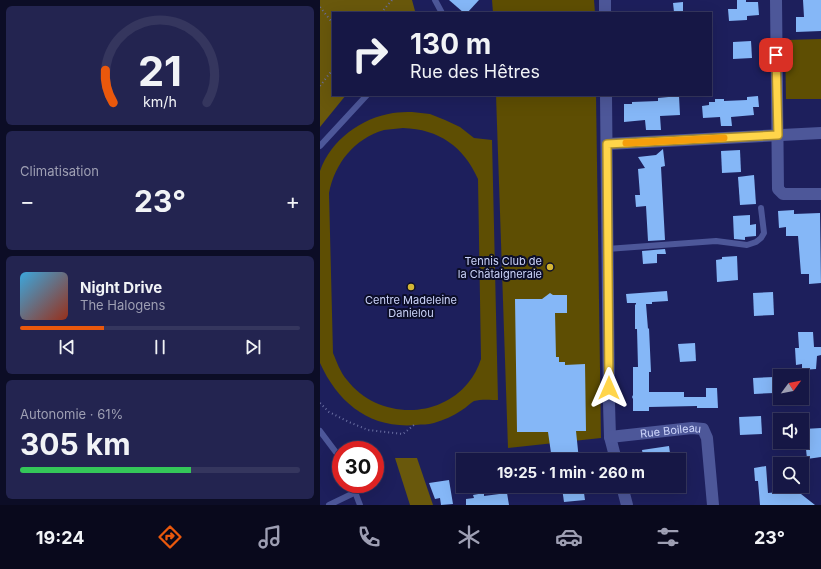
<!DOCTYPE html>
<html lang="fr">
<meta charset="utf-8">
<style>
:root{--surface:#161745;--page:#232450;--text:#f1f3f6;--muted:#9e9fb3;--line:#35365e;--accent:#ea580c}
body{margin:0;font-family:Inter,sans-serif;background:var(--page);color:var(--text);height:100vh;display:flex;flex-direction:column;font-size:15px;white-space:nowrap}
*{box-sizing:border-box;margin:0}
p{font-size:13px;color:var(--muted)}
.icon{flex:none;width:22px;height:22px;fill:none;stroke:currentColor;stroke-width:2;stroke-linecap:round;stroke-linejoin:round}
.map{position:relative;flex:1;overflow:hidden}
.drawer{display:flex;flex-direction:column;gap:6px;padding:6px;background:#0c0d26;width:320px}
.drawer>*{flex:none}
.banner{position:absolute;left:12px;top:12px;width:380px;height:84px;border-radius:0px;box-shadow:0 4px 16px #0002,0 0 0 1px var(--line);background:#161745;color:var(--text);overflow:hidden}
.needle{width:26px;rotate:58deg}
.buttons{position:absolute;left:453px;top:369px;display:grid;gap:8px}
.buttons a{display:grid;place-items:center;width:36px;height:36px;border-radius:0px;background:var(--surface);box-shadow:0 4px 16px #0002,0 0 0 1px var(--line);font-size:20px}
.speed{position:absolute;left:12px;top:441px;display:flex;gap:8px;font-size:20px;font-weight:700;text-align:center}
.speed>*{display:grid;place-content:center;width:52px;height:52px;border-radius:50%;background:var(--surface);box-shadow:0 4px 16px #0002,0 0 0 1px var(--line);line-height:1}
.speed .limit{border:6px solid #d22;background:#fff;color:#111}
.pin{position:absolute;display:grid;place-items:center;width:34px;height:34px;color:#fff;margin:-17px;border-radius:8px;box-shadow:0 2px 6px #0006}
.me{position:absolute;width:44px;margin:-22px;rotate:0deg;stroke-linejoin:round;filter:drop-shadow(0 0 3px #0008)}
.turn{display:flex;align-items:center;gap:14px;height:84px;padding:0 12px;font-size:18px}
.turn .icon{width:52px;height:52px;stroke-width:2.5}
.turn b{display:block;font-size:28px;line-height:34px}
.big{font-size:30px;font-weight:700;line-height:1.1}
.drawer .tile{flex:1;display:flex;flex-direction:column;justify-content:center;gap:6px;min-width:0;padding:0 14px;border-radius:6px;background:var(--page)}
.drawer .dial{align-items:center;gap:0}
.dial svg{height:104px;overflow:visible;fill:none;stroke:var(--line);stroke-width:7;stroke-linecap:round;text-anchor:middle}
.dial text{fill:var(--text);stroke:none}
.song{display:flex;align-items:center;gap:12px}
.cover{width:48px;height:48px;border-radius:6px;background:linear-gradient(135deg,hsl(200 70% 55%),hsl(10 70% 35%))}
.played{height:4px;border-radius:2px;background:linear-gradient(90deg,var(--accent) 30%,var(--line) 30%)}
.keys{display:flex;justify-content:space-around;direction:ltr}
.heat{display:flex;justify-content:space-between;align-items:center;font-size:22px;direction:ltr}
.charge{height:6px;border-radius:3px;background:linear-gradient(90deg,#34c759 61%,var(--line) 0)}
.trip{position:absolute;left:136px;top:453px;width:230px;height:40px;border-radius:0px;background:var(--surface);box-shadow:0 4px 16px #0002,0 0 0 1px var(--line);font-weight:700;line-height:40px;text-align:center}
.tab-bar{display:flex;height:64px;justify-content:space-around;align-items:center;background:#09091c;color:var(--muted)}
.tab-bar .icon{width:28px;height:28px}
.tab-bar .selected{color:var(--accent)}
.tab-bar b{font-size:18px;color:var(--text)}
main{display:flex;flex:1;min-height:0}
.map>svg:first-child{display:block}
</style>
<main>
<section class="drawer">
<div class="tile dial"><svg viewBox="0 0 100 80">
<path d="M14 69A42 42 0 1 1 86 69"/>
<path d="M14 69A42 42 0 0 1 8 44" stroke="#ea580c"/>
<text x="50" y="56" font-size="32" font-weight="700">21</text>
<text x="50" y="72" font-size="11">km/h</text>
</svg></div>
<div class="tile"><p>Climatisation</p>
<div class="heat"><a>−</a><b class="big">23°</b><a>+</a></div>
</div>
<div class="tile">
<div class="song"><i class="cover"></i><div><b>Night Drive</b><p>The Halogens</p></div></div>
<div class="played"></div>
<div class="keys"><svg class="icon" aria-label="previous" viewBox="0 0 24 24"><path d="M18 5L8 12l10 7zM5 5v14"/></svg><svg class="icon" aria-label="pause" viewBox="0 0 24 24"><path d="M8 5v14M16 5v14"/></svg><svg class="icon" aria-label="next" viewBox="0 0 24 24"><path d="M6 5l10 7-10 7zM19 5v14"/></svg></div>
</div>
<div class="tile"><p>Autonomie · 61%</p><b class="big">305 km</b><div class="charge"></div></div>
</section>
<div class="map">
<svg width="501" height="505" viewBox="0 0 501 505">
<rect width="100%" height="100%" fill="#1d1f5c"/>
<g fill="#5e4e03" fill-rule="evenodd">
<polygon points="172,0 274,0 275,13 173,13"/>
<polygon points="501,39 501,99 466,99 465,40"/>
<polygon points="176,95 276,95 281,438 188,448"/>
<path d="M92 112 110 114 125 120 140 127 154 138 172 140 178 400C171 400 161 399 154 401 150 403 146 408 142 410 133 416 124 420 114 423 108 425 102 424 96 425 50 429 18 403 0 363V171C11 140 41 118 73 113 79 112 86 112 92 112ZM83 128C119 129 144 147 158 179L161 359C158 368 154 376 148 383 117 421 56 418 27 380 20 372 17 362 13 353L9 193C15 163 34 139 64 130 70 129 77 129 83 128Z"/>
</g>
<g fill="#69580c">
<polygon points="0,0 92,0 95,11 94,13 13,13 13,95 26,95 0,127"/>
<polygon points="75,458 97,458 113,505 90,505"/>
</g>
<g fill="#85b7f7">
<polygon points="129,0 159,0 147,13 144,13"/>
<polygon points="417,0 426,0 426,2 438,2 439,15 427,16 427,20 409,21 408,9 417,9"/>
<polygon points="483,0 501,0 501,31 476,32 476,17 484,17"/>
<polygon points="363,2 363,11 354,12 353,3"/>
<polygon points="431,41 432,58 413,59 413,42"/>
<polygon points="359,96 360,115 340,116 341,130 326,130 325,120 304,122 304,104 312,104 312,102 338,101 338,98"/>
<polygon points="438,96 439,107 433,107 434,115 411,117 412,126 401,126 400,117 383,118 382,106 389,105 389,102 395,102 395,99 404,99 404,101 427,100 427,97"/>
<polygon points="343,149 345,166 341,167 345,240 328,241 326,206 316,207 315,195 320,195 318,169 325,168 318,157 336,155"/>
<polygon points="420,150 421,172 402,173 401,151"/>
<polygon points="434,175 436,204 420,205 418,177"/>
<polygon points="474,210 474,214 500,213 501,283 489,284 489,274 481,274 478,236 466,236 466,227 459,228 458,211"/>
<polygon points="430,215 430,225 436,224 436,236 425,237 425,240 414,239 413,216"/>
<polygon points="345,249 346,254 337,254 337,263 323,264 322,251"/>
<polygon points="417,256 418,280 397,282 396,260 402,259 402,257"/>
<polygon points="347,291 348,301 332,302 332,304 326,304 328,329 329,328 331,372 329,372 329,392 364,392 364,397 386,397 386,388 397,388 398,408 377,408 377,406 329,407 329,411 313,411 313,399 312,397 313,395 313,367 318,367 317,329 315,329 315,305 316,304 316,303 307,303 306,294"/>
<polygon points="453,292 454,315 434,316 433,293"/>
<polygon points="230,293 233,295 247,295 247,313 235,313 236,357 239,357 239,362 245,362 245,365 265,364 266,431 256,431 259,460 232,460 228,432 197,432 195,299 222,299"/>
<polygon points="478,332 493,332 494,347 501,347 501,355 497,356 496,369 482,370 482,364 476,365 475,348 479,348"/>
<polygon points="375,343 376,361 360,362 358,344"/>
<polygon points="454,377 454,393 434,394 433,378"/>
<polygon points="441,416 442,434 420,435 419,417"/>
<polygon points="501,428 501,457 487,459 484,429"/>
<polygon points="349,446 351,460 324,460 322,450"/>
<polygon points="446,466 448,493 480,490 481,494 495,505 440,505 438,481 435,481 434,468"/>
<polygon points="129,480 133,504 121,505 120,498 115,499 109,483"/>
<polygon points="263,486 265,500 244,502 242,488"/>
<polygon points="164,493 164,496 187,493 189,505 146,505 146,499 154,498 153,495"/>
</g>
<g fill="none" stroke-linecap="round" stroke-linejoin="round">
<g stroke="#6b70a3" stroke-width="2" stroke-dasharray="1 3" stroke-linecap="butt">
<polyline points="0,7 11,21 13,27"/>
<polyline points="61,13 72,0"/>
<polyline points="0,86 13,69"/>
<polyline points="0,403 9,412 29,422 48,430 83,434 94,425"/>
</g>
<g stroke="#4d5799" stroke-width="6">
<polyline points="115,0 122,13"/>
<polyline points="0,146 47,95"/>
<polyline points="287,249 396,241 427,245 436,242 441,238 444,233 441,208"/>
<polyline points="0,431 21,459"/>
<polyline points="32,484 40,505"/>
<polyline points="216,490 238,486"/>
<polyline points="9,505 36,492"/>
</g>
<g stroke="#4d5799" stroke-width="12">
<polyline points="285,0 285,13"/>
<polyline points="456,0 458,189 463,194 501,194"/>
<polyline points="286,95 289,403 290,437 296,460"/>
<polyline points="287,144 501,133"/>
<path id="s1" d="M290 437 372 428 383 429 387 438 393 505"/>
<polyline points="302,486 307,505"/>
</g>
</g>
<g fill="none" stroke-linecap="round" stroke-linejoin="round">
<defs>
<polyline id="route" points="289,388 287,144 458,135 456,55"/>
</defs>
<use href="#route" stroke="#a68a30" stroke-width="10"/>
<use href="#route" stroke="#ffd54a" stroke-width="7"/>
<polyline stroke="#f59e0b" stroke-width="7" points="306,143 404,138"/>
</g>
<g fill="#d4b635" stroke="#0c0e29" stroke-width="1.5">
<circle cx="230" cy="267" r="4"/>
<circle cx="91" cy="287" r="4"/>
</g>
<g text-anchor="middle" stroke-width="4" stroke-linejoin="round" paint-order="stroke">
<g font-size="11" fill="#ccd4fa" stroke="#0c0e29" text-anchor="end">
<text x="222" y="265">Tennis Club de<tspan x="222" dy="13">la Châtaigneraie</tspan></text>
<text x="91" y="304" text-anchor="middle">Centre Madeleine<tspan x="91" dy="13">Danielou</tspan></text>
</g>
<g font-size="11" fill="#ccd4fa" stroke="#0c0e29">
<text dy="4" stroke="none"><textPath href="#s1" startOffset="61">Rue Boileau</textPath></text>
</g>
</g>
</svg>
<div class="buttons">
<a><svg class="needle" viewBox="-14 -14 28 28"><path d="M0-13l5 13h-10z" fill="#e53935"/><path d="M0 13l5-13h-10z" fill="#9e9fb3"/></svg></a>
<a><svg class="icon" aria-label="sound" viewBox="0 0 24 24"><path d="M4 9h4l5-4v14l-5-4H4zM17 9q2 3 0 6"/></svg></a>
<a><svg class="icon" aria-label="search" viewBox="0 0 24 24"><circle cx="10" cy="10" r="6"/><path d="M15 15l6 6"/></svg></a>
</div>
<div class="speed"><div class="limit">30</div></div>
<div class="pin" style="left:456px;top:55px;background:#d93025"><svg class="icon" aria-label="arrive" viewBox="0 0 24 24"><path d="M6 21V4h12l-3 4 3 4H6"/></svg></div>
<svg class="me" style="left:289px;top:388px" viewBox="-20 -20 40 40"><path d="M0-17L14 15 0 8-14 15z" fill="#ffd54a" stroke="#fff" stroke-width="4"/></svg>
<div class="trip">19:25 · 1 min · 260 m</div>
<div class="banner">
<div class="turn"><svg class="icon" aria-label="right" viewBox="0 0 24 24"><path d="M7 20v-9h11M14 6l5 5-5 5"/></svg><div><b>130 m</b>Rue des Hêtres</div></div>
</div>
</div>
</main>
<nav class="tab-bar">
<b>19:24</b>
<svg class="icon selected" aria-label="directions" viewBox="0 0 24 24"><path d="M12 3l9 9-9 9-9-9zM9 14v-3h6M13 9l2 2-2 2"/></svg>
<svg class="icon" aria-label="music" viewBox="0 0 24 24"><path d="M9 18V5l10-2v13"/><circle cx="6" cy="18" r="3"/><circle cx="16" cy="16" r="3"/></svg>
<svg class="icon" aria-label="phone" viewBox="0 0 24 24"><path d="M5 4h4l2 5-3 2q2 4 5 5l2-3 5 2v4C11 20 4 13 5 4z"/></svg>
<svg class="icon" aria-label="climate" viewBox="0 0 24 24"><path d="M12 3v18M4 7l16 10M4 17L20 7"/></svg>
<svg class="icon" aria-label="car" viewBox="0 0 24 24"><path d="M5 17H2v-5l4-1 3-4h7l3 4 3 1v5h-3M9 17h6M6 11h13"/><circle cx="7" cy="17" r="2"/><circle cx="17" cy="17" r="2"/></svg>
<svg class="icon" aria-label="filters" viewBox="0 0 24 24"><path d="M4 7h16M4 17h16"/><circle cx="9" cy="7" r="2"/><circle cx="15" cy="17" r="2"/></svg>
<b>23°</b>
</nav>
